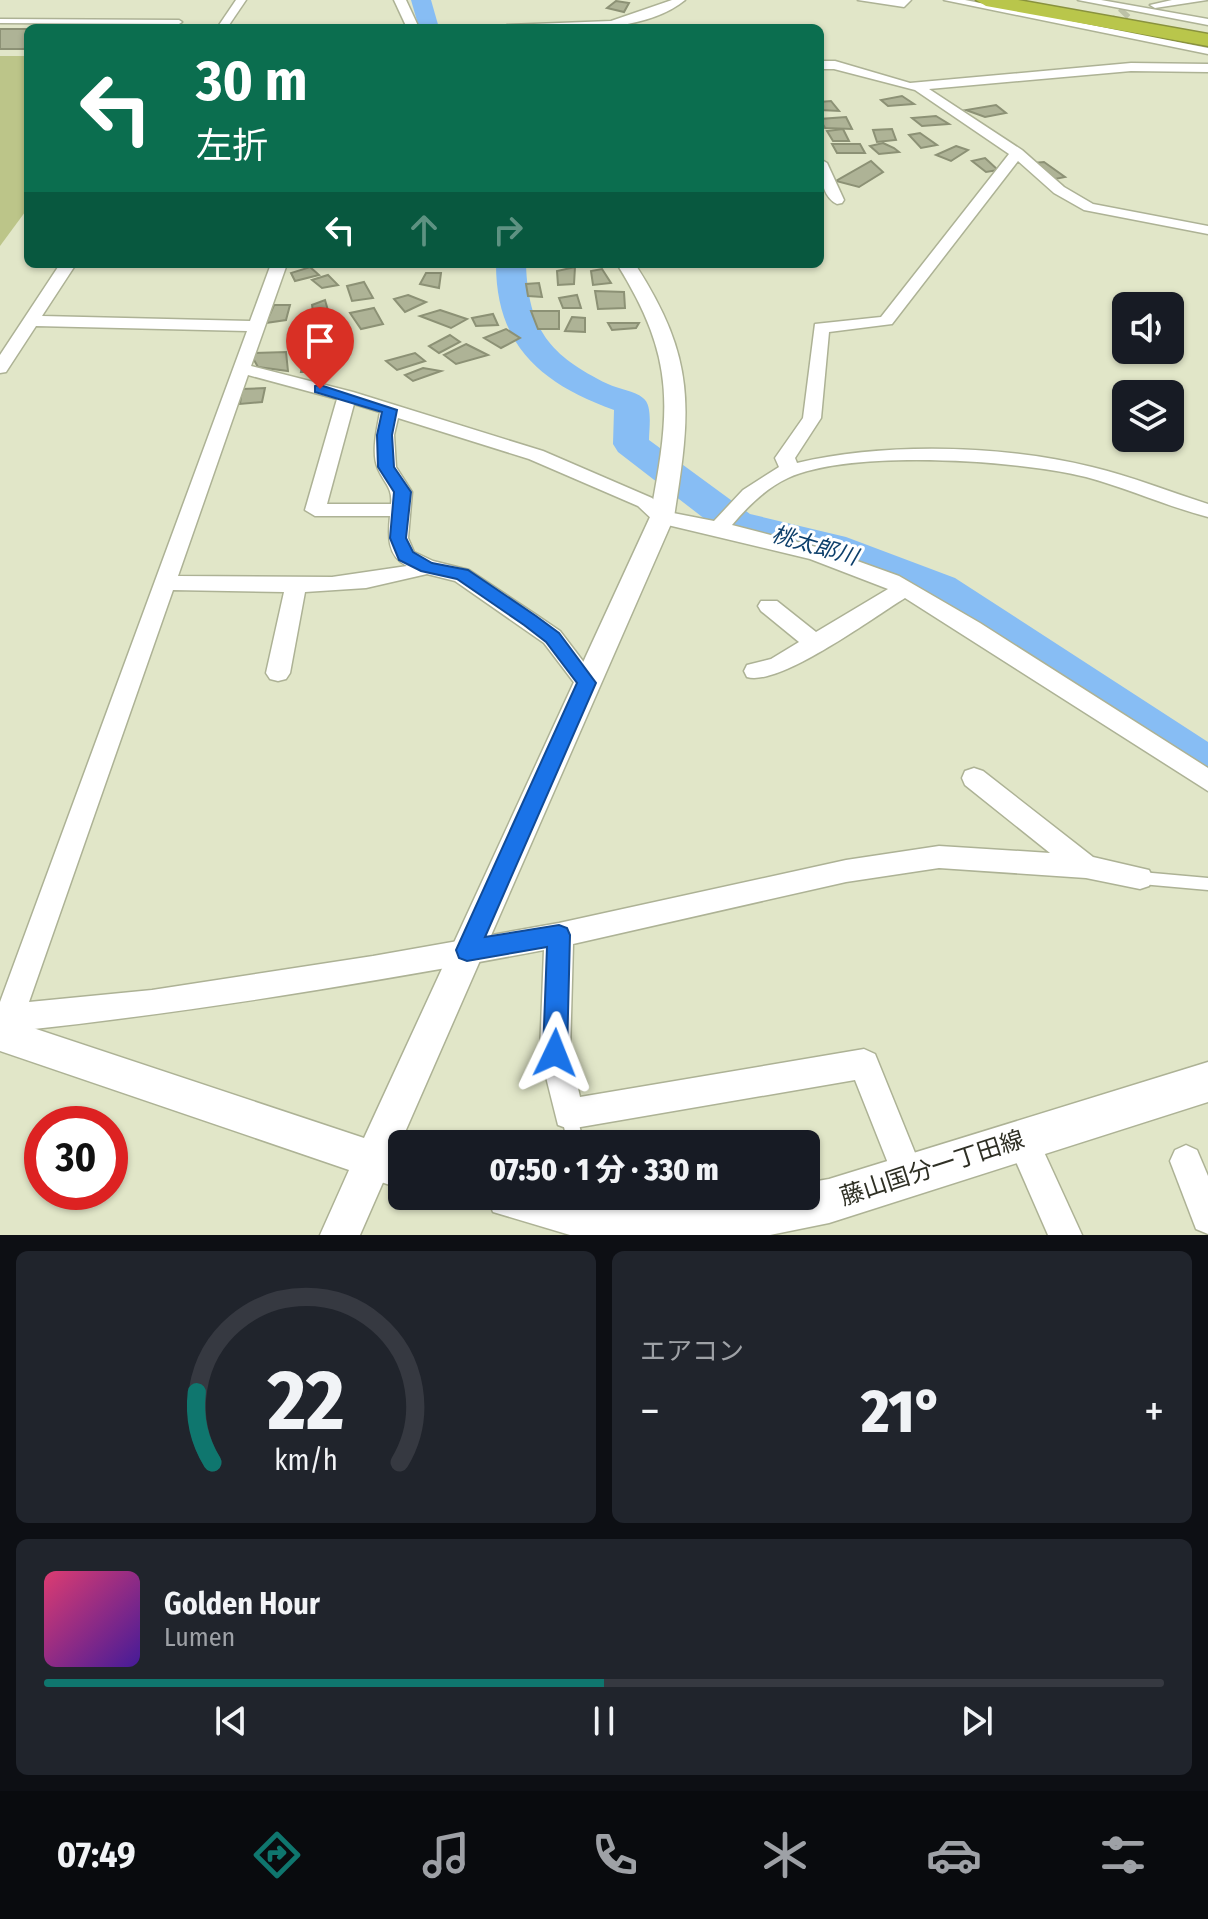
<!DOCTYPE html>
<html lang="ja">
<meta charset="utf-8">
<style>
:root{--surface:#171b24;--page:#20242c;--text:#f1f3f6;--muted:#9ea1a6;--line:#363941;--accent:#0f766e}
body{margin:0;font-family:"Fira Sans Condensed","Noto Sans JP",sans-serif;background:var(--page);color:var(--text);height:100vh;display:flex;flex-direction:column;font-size:30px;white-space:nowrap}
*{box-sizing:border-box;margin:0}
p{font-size:26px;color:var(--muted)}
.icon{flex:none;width:44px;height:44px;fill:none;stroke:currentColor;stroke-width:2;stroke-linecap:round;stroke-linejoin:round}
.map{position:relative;height:1235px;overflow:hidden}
.drawer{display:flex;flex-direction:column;gap:16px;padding:16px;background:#0d0f14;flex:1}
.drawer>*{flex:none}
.hud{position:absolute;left:24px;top:24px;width:800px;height:244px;border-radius:12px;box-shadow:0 2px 6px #0004;background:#0b6e4f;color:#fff;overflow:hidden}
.tools{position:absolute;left:1112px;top:292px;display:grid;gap:16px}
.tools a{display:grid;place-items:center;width:72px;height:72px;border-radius:12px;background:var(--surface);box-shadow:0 2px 6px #0004;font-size:40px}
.speed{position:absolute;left:24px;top:1106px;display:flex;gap:16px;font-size:40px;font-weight:700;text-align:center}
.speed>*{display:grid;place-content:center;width:104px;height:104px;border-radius:50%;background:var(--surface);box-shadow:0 2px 6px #0004;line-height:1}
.speed .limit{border:12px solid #d22;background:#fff;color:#111}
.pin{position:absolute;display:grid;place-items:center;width:68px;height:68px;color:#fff;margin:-82px -34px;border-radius:50% 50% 50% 0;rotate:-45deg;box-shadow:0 0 8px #0007}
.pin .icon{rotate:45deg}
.me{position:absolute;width:88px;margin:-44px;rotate:2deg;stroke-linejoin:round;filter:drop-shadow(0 0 6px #0008)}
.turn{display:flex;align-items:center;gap:28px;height:168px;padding:0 40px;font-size:36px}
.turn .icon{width:104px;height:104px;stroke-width:2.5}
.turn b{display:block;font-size:56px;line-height:68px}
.lanes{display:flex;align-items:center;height:76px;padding:0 40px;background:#0003;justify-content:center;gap:40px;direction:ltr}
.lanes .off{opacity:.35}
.big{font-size:60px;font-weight:800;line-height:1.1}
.drawer .tile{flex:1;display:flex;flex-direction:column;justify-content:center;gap:12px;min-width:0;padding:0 28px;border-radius:12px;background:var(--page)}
.drawer .dial{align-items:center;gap:0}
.dial svg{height:208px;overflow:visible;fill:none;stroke:var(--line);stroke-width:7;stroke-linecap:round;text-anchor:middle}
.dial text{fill:var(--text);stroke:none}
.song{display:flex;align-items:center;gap:24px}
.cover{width:96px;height:96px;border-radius:12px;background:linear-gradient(135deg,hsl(340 70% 55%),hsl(260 70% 35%))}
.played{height:8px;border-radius:4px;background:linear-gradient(90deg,var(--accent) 50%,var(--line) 50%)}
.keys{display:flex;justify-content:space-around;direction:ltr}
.heat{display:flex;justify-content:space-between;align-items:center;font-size:44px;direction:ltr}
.drawer .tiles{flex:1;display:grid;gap:16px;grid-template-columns:1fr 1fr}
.tile:last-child{grid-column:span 2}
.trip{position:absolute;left:388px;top:1130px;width:432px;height:80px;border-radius:12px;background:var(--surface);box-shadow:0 2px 6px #0004;font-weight:800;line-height:80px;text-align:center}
.tabs{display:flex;height:128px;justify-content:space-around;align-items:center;background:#090b0e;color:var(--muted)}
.tabs .icon{width:56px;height:56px}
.tabs .selected{color:var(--accent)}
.tabs b{font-size:36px;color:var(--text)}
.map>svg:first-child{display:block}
</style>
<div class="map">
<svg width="1208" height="1235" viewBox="0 0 1208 1235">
<rect width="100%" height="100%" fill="#e1e6c8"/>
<polygon fill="#bcc589" points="0,56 28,56 28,208 0,246"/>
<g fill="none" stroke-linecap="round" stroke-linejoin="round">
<g fill="#87bdf4" fill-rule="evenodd">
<polygon points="411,0 431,0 439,28 419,28"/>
<path d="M496 264H526C528 329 550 356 608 384 618 389 635 391 643 398 653 405 649 429 649 440L750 514 846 537 955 578 1208 742V784L1191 779 927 598 821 556 723 533 618 452 613 444 614 410C541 384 496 345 496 264Z"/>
</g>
</g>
<g fill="#aeb396" stroke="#8c9175" stroke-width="2">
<polygon points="616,1 629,3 624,12 607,8"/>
<polygon points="0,29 28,29 28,45 24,49 0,49"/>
<polygon points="902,96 914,104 888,106 881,100"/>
<polygon points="831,101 839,111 820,110 820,102"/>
<polygon points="996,105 1006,113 985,117 966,110"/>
<polygon points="936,116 949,124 922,126 912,118"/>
<polygon points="846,117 852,129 825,128 820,119"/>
<polygon points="843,129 849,141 833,141 827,131"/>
<polygon points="892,129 896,140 877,142 873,130"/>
<polygon points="920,133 937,145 921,148 909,135"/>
<polygon points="883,143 894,148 899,152 879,154 870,146"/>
<polygon points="832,144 860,144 865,153 837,153"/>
<polygon points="956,146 968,150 951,161 936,155"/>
<polygon points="985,158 998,170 986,172 972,161"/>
<polygon points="871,161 883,172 859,187 836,181"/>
<polygon points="1044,162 1065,177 1055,179 1033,163"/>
<polygon points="310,267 319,275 295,281 291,273"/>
<polygon points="575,267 574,284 558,285 557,271"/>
<polygon points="602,269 611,283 593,285 591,271"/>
<polygon points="426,273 441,273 439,288 420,284"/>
<polygon points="328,275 338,285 322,288 312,280"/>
<polygon points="364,282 373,298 352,301 347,286"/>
<polygon points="539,283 542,297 528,296 526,284"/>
<polygon points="595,291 624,292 625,308 598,309"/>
<polygon points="408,295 426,302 405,312 394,299"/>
<polygon points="577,295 581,308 563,308 559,298"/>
<polygon points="325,300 329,314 314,318 312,305"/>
<polygon points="274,305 290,305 286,320 266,323"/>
<polygon points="374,308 383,324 361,329 350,313"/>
<polygon points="440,310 467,319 451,328 420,316"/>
<polygon points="531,311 559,311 559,329 538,329"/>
<polygon points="493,314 498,325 476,326 472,318"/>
<polygon points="572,317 585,318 585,332 565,331"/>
<polygon points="608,323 639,323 636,328 612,330"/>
<polygon points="506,329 520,338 501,348 484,338"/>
<polygon points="329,333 337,346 304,352 301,340"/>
<polygon points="450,335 460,342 439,353 429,346"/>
<polygon points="466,344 488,355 456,364 444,355"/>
<polygon points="286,352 288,371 258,367 250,353"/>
<polygon points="415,353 425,361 397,370 386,361"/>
<polygon points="319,358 320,372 301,372 303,361"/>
<polygon points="423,368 441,371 413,381 405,375"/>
<polygon points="265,388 262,402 240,404 242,389"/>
</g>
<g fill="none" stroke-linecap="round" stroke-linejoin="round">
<polyline stroke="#bdc2a7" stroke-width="12" stroke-dasharray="12 6" stroke-linecap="butt" points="1110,28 1126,11"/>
<defs>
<g id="service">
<polygon points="0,19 179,20 182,22 179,24 0,23"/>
<polygon points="1141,872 1208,878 1208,890 1141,884 1136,882 1134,878 1136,874"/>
<polygon points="569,1106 575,1109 584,1144 568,1144 561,1114 563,1109"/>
</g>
<g id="minor">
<polygon points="236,0 246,0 227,28 217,28"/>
<path d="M672 0H685C639 37 557 28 502 28L507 25 611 21Z"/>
<polygon points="858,0 911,0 904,7"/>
<polygon points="944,0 965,0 1208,48 1208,54"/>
<polygon points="1078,0 1101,0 1208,19 1208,25"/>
<polygon points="1172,0 1207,0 1155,8 1150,5"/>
<path d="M820 61H835L910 83 1131 63 1208 64V72L1131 71 929 89 1022 150 1064 187 1093 204 1208 226V234L1084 210 1054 193 1018 161 892 324 829 332 821 418 795 458 797 463C885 442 1004 445 1092 467 1131 476 1170 492 1208 504V517C1166 506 1127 488 1086 477 1019 460 850 449 788 478 766 488 748 506 732 525L824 549 899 576 980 623 1208 768V791L905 598C874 617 779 687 747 677L744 671 747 665 771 659 799 642 761 611 758 606 761 601H777L816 632 888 589 810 559 655 522 638 506 529 459 398 418 394 435 396 467 412 492 408 538 414 552 433 561 469 570 538 616 560 631 595 677 599 683 595 689 587 692 579 689 544 643 455 581 427 574 366 588 305 592 290 673 286 679 278 681 270 679 266 673 284 592 173 590 29 1002 152 990 373 956 559 923 846 860 939 846 1050 853 965 785 962 778 965 771 974 768 983 771 1093 857 1149 870 1153 878 1149 886 1140 889 1086 878 939 868 846 882 573 944 570 1053 580 1097 864 1049 875 1054 924 1175 919 1186 908 1191 897 1186 855 1080 569 1129 558 1125 540 1053 544 950C369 983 194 1012 16 1031L0 1039V1002L247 331 36 326 6 372 0 373V355L60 264H76L42 316 250 321 271 264H287L251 366 353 392 543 451 652 498 668 512 714 521 743 490 779 467 775 458 803 418 815 324 881 317 1009 154 915 90 834 69H820ZM248 375 337 399 305 510 315 516H390C388 536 387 556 407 566L332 577 178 576ZM354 404 380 412C377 429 371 453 378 469 384 483 393 488 391 504H327Z"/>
<path d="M820 159 827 163 844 200 842 203 837 204C822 197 820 175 820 159Z"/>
<polygon points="1022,1123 1033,1128 1082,1235 1048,1235 1006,1139 1011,1128"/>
<polygon points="1186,1145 1197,1150 1208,1176 1208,1234 1196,1229 1170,1161 1175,1150"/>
</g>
<g id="tertiary">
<polygon points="394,0 406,0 419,28 407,28"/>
<path d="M617 264H635C697 360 691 409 674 517L360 1235H320L349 1170 0 1051V1017L364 1138 650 517C670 410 677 360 617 264Z"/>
</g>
<g id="secondary">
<polygon points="1208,1062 1208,1102 829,1223 770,1235 570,1235 493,1212 487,1196 593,1196 657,1202 738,1196 806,1196 806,1183 829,1179"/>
<polygon points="375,1138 402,1145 402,1189 360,1175 353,1160 360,1145"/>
</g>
<polygon id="motorway" points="976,0 1018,0 1208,34 1208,46 986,6"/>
</defs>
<use href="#service" stroke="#adb295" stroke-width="3"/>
<use href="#minor" stroke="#adb295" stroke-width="3"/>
<use href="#tertiary" stroke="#adb295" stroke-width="3"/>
<use href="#secondary" stroke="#adb295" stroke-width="3"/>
<use href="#motorway" stroke="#89923e" stroke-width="3"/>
<use href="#service" fill="#fff" fill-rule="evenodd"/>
<use href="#minor" fill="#fff" fill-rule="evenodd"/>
<use href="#tertiary" fill="#fff" fill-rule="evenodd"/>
<use href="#secondary" fill="#fff" fill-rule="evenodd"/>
<use href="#motorway" fill="#b9c64b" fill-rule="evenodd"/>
</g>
<polygon fill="#1a73e8" stroke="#114b97" stroke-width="2" points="320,385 397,410 392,435 394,467 411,492 406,538 413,552 432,563 468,570 536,616 559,633 596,683 485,937 559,925 567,928 570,935 567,1053 564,1061 555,1065 546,1061 543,1053 547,947 467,961 459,958 456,950 577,683 546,642 524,625 457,579 421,571 399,560 390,538 394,492 378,467 377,435 382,412 315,392 315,386"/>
<g text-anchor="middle" stroke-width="6" stroke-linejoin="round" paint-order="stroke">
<g font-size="22" font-style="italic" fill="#0d3f6b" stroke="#fff">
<text transform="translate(815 545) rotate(16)" y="8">桃太郎川</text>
</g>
<g font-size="24" fill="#2f3025" stroke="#fff">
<text transform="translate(932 1168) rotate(-18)" y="8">藤山国分一丁田線</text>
</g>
</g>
</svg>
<div class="tools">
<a><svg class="icon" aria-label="sound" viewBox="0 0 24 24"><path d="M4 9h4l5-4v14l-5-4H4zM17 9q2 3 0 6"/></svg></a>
<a><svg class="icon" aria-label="layers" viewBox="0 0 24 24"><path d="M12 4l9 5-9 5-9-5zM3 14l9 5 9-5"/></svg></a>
</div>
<div class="speed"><div class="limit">30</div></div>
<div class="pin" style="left:320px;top:389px;background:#d93025"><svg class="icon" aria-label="arrive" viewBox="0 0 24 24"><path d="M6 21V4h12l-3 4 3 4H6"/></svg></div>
<svg class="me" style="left:555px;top:1053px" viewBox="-20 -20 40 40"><path d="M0-17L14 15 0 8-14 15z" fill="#1a73e8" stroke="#fff" stroke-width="4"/></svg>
<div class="trip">07:50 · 1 分 · 330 m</div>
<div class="hud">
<div class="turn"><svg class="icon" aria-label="left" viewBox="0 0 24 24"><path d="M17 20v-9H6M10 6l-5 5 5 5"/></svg><div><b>30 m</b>左折</div></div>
<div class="lanes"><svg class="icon" aria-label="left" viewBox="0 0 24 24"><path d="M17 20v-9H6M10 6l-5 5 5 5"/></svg><svg class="icon off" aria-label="ahead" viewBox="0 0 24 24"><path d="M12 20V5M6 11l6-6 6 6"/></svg><svg class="icon off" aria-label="right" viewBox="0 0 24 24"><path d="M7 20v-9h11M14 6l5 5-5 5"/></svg></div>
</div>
</div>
<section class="drawer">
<div class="tiles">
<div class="tile dial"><svg viewBox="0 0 100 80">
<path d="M14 69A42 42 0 1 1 86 69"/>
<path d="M14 69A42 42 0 0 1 8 42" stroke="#0f766e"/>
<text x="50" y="56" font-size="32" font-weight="700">22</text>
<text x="50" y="72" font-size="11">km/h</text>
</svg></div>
<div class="tile"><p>エアコン</p>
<div class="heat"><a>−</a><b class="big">21°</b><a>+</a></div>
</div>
<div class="tile">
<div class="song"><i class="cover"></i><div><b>Golden Hour</b><p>Lumen</p></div></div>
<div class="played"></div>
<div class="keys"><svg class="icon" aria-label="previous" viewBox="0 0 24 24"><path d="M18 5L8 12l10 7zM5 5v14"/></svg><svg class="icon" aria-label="pause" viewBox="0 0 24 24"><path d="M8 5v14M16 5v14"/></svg><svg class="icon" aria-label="next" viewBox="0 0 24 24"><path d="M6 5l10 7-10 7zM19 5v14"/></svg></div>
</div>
</div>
</section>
<nav class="tabs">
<b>07:49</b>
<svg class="icon selected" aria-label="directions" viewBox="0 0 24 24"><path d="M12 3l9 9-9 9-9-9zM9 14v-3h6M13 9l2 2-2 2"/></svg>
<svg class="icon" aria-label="music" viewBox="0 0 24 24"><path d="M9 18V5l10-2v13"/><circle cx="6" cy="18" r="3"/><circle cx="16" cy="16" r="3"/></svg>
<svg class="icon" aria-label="phone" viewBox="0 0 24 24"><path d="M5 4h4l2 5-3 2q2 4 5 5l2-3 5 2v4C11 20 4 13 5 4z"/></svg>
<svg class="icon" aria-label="climate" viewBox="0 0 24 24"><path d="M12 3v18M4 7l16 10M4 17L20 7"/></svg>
<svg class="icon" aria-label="car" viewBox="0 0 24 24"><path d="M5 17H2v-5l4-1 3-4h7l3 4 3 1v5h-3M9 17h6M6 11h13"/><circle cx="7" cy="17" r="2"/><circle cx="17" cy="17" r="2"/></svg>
<svg class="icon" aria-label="filters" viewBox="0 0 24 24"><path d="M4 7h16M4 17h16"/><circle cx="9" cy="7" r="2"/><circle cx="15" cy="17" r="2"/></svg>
</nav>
